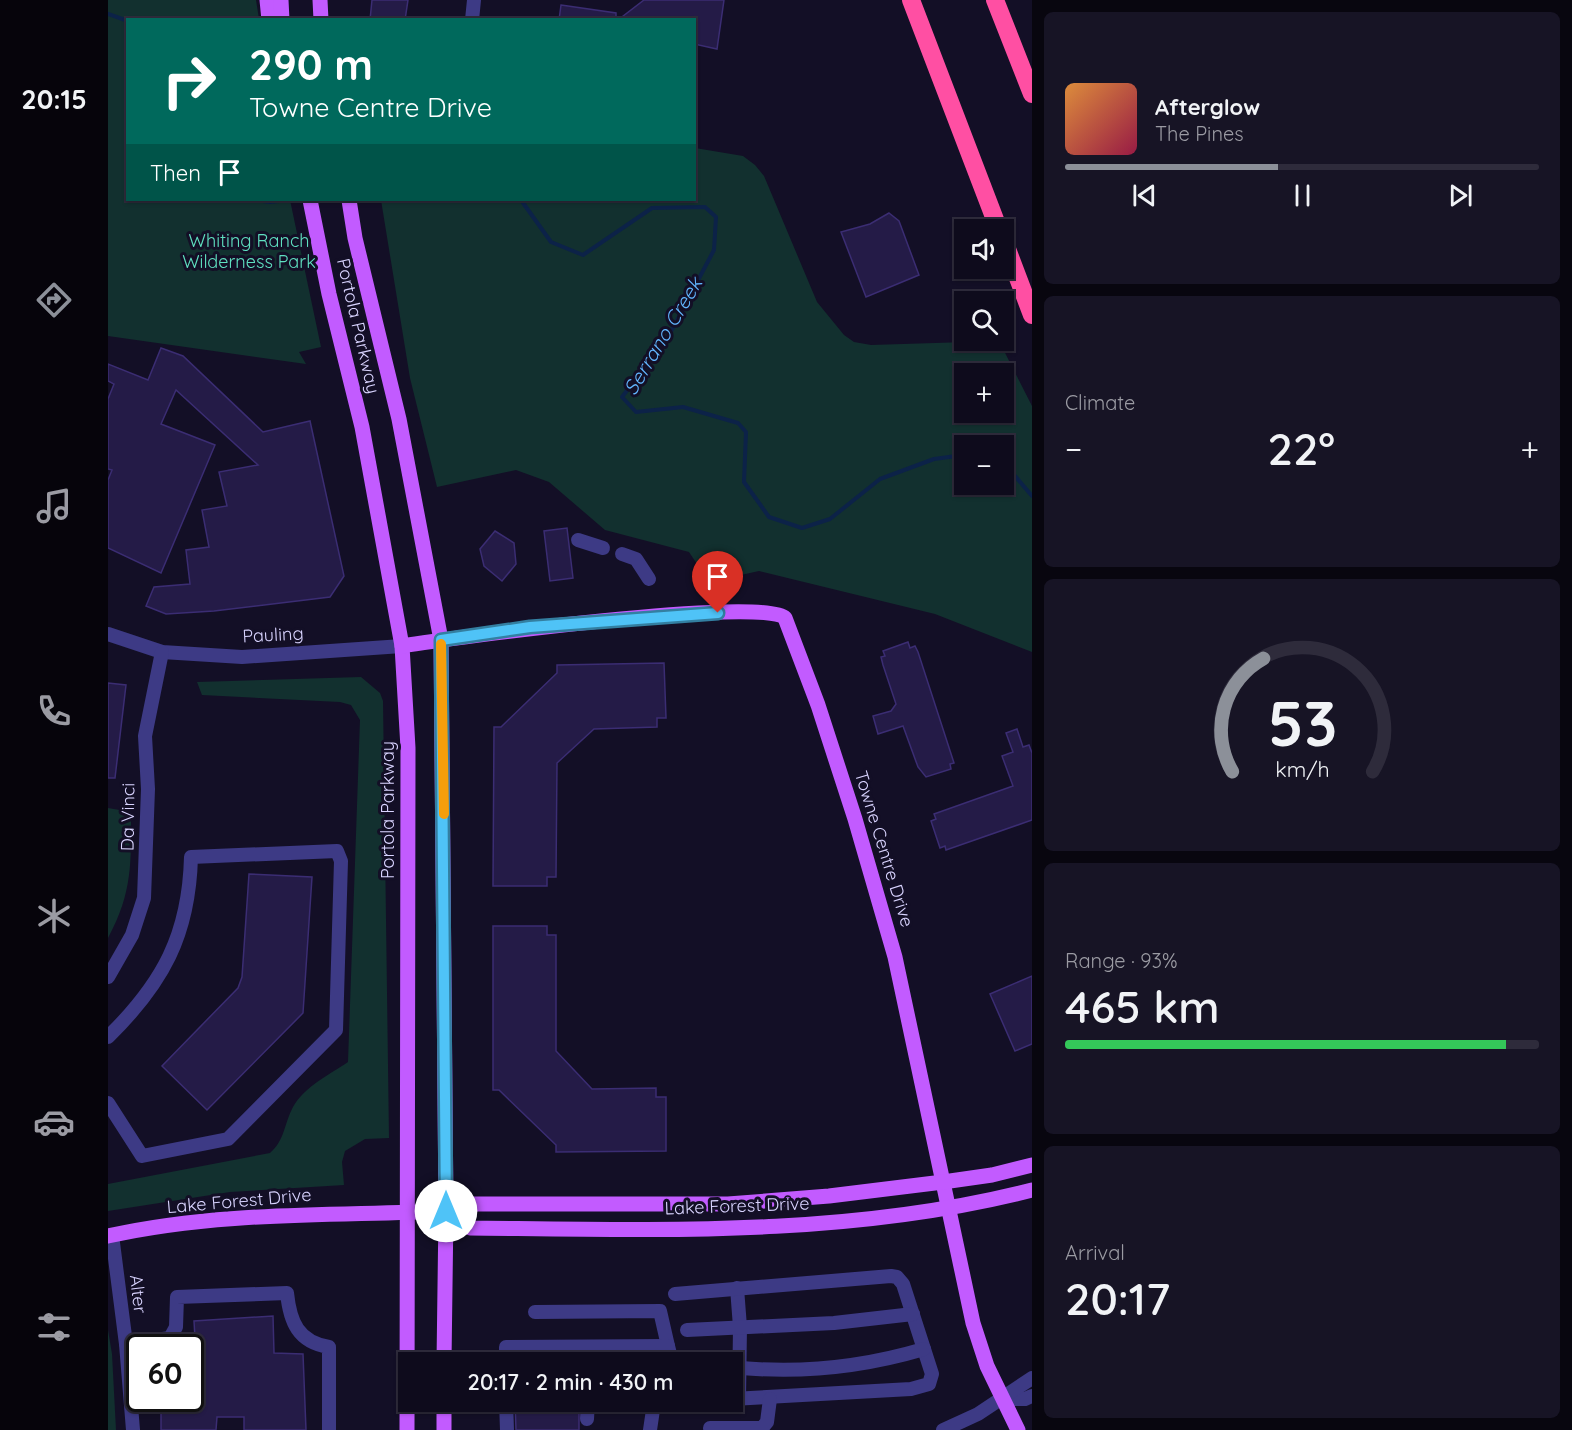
<!DOCTYPE html>
<meta charset="utf-8">
<style>
:root{--surface:#0e0b1c;--page:#171425;--text:#f1f3f6;--muted:#9b9ba3;--line:#2e2b3b;--accent:#8c9099}
body{margin:0;font-family:Quicksand,sans-serif;background:var(--page);color:var(--text);height:100vh;display:flex;flex-direction:column;font-size:22px;white-space:nowrap}
*{box-sizing:border-box;margin:0}
p{font-size:20px;color:var(--muted)}
.icon{flex:none;width:33px;height:33px;fill:none;stroke:currentColor;stroke-width:2;stroke-linecap:round;stroke-linejoin:round}
.map{position:relative;flex:1;overflow:hidden}
.sheet{display:flex;flex-direction:column;gap:12px;padding:12px;background:#08060f;width:540px}
.sheet>*{flex:none}
.banner{position:absolute;left:18px;top:18px;width:570px;height:183px;border-radius:0px;box-shadow:0 2px 4px #0004,0 0 0 2px var(--line);background:#00695c;color:#fff;overflow:hidden}
.fabs{position:absolute;left:846px;top:219px;display:grid;gap:12px}
.fabs a{display:grid;place-items:center;width:60px;height:60px;border-radius:0px;background:var(--surface);box-shadow:0 2px 4px #0004,0 0 0 2px var(--line);font-size:30px}
.speed{position:absolute;left:18px;top:1334px;display:flex;gap:12px;font-size:30px;font-weight:700;text-align:center}
.speed>*{display:grid;place-content:center;width:78px;height:78px;border-radius:50%;background:var(--surface);box-shadow:0 2px 4px #0004,0 0 0 2px var(--line);line-height:1}
.speed .limit{border:3px solid #111;border-radius:9px;background:#fff;color:#111}
.pin{position:absolute;display:grid;place-items:center;width:51px;height:51px;color:#fff;margin:-62px -26px;border-radius:50% 50% 50% 0;rotate:-45deg;box-shadow:0 0 6px #0007}
.pin .icon{rotate:45deg}
.me{position:absolute;width:66px;margin:-33px;rotate:0deg;stroke-linejoin:round;filter:drop-shadow(0 0 4px #0008)}
.turn{display:flex;align-items:center;gap:21px;height:126px;padding:0 24px;font-size:27px}
.turn .icon{width:78px;height:78px;stroke-width:2.5}
.turn b{display:block;font-size:42px;line-height:51px}
.then{display:flex;align-items:center;height:57px;padding:0 24px;background:#0003;gap:12px;font-size:22px}
.big{font-size:45px;font-weight:600;line-height:1.1}
.sheet .card{flex:1;display:flex;flex-direction:column;justify-content:center;gap:9px;min-width:0;padding:0 21px;border-radius:9px;background:var(--page)}
.sheet .dial{align-items:center;gap:0}
.dial svg{height:156px;overflow:visible;fill:none;stroke:var(--line);stroke-width:7;stroke-linecap:round;text-anchor:middle}
.dial text{fill:var(--text);stroke:none}
.song{display:flex;align-items:center;gap:18px}
.cover{width:72px;height:72px;border-radius:9px;background:linear-gradient(135deg,hsl(30 70% 55%),hsl(340 70% 35%))}
.played{height:6px;border-radius:3px;background:linear-gradient(90deg,var(--accent) 45%,var(--line) 45%)}
.keys{display:flex;justify-content:space-around;direction:ltr}
.heat{display:flex;justify-content:space-between;align-items:center;font-size:33px;direction:ltr}
.charge{height:9px;border-radius:4px;background:linear-gradient(90deg,#34c759 93%,var(--line) 0)}
.trip{position:absolute;left:290px;top:1352px;width:345px;height:60px;border-radius:0px;background:var(--surface);box-shadow:0 2px 4px #0004,0 0 0 2px var(--line);font-weight:600;line-height:60px;text-align:center}
main{display:flex;flex:1;min-height:0}
.tabs{display:flex;flex-direction:column;width:108px;justify-content:space-around;align-items:center;background:#06040b;color:var(--muted)}
.tabs .icon{width:42px;height:42px}
.tabs .on{color:var(--accent)}
.tabs b{font-size:27px;color:var(--text)}
.map>svg:first-child{display:block}
</style>
<main>
<nav class="tabs">
<b>20:15</b>
<svg class="icon on" aria-label="directions" viewBox="0 0 24 24"><path d="M12 3l9 9-9 9-9-9zM9 14v-3h6M13 9l2 2-2 2"/></svg>
<svg class="icon" aria-label="music" viewBox="0 0 24 24"><path d="M9 18V5l10-2v13"/><circle cx="6" cy="18" r="3"/><circle cx="16" cy="16" r="3"/></svg>
<svg class="icon" aria-label="phone" viewBox="0 0 24 24"><path d="M5 4h4l2 5-3 2q2 4 5 5l2-3 5 2v4C11 20 4 13 5 4z"/></svg>
<svg class="icon" aria-label="climate" viewBox="0 0 24 24"><path d="M12 3v18M4 7l16 10M4 17L20 7"/></svg>
<svg class="icon" aria-label="car" viewBox="0 0 24 24"><path d="M5 17H2v-5l4-1 3-4h7l3 4 3 1v5h-3M9 17h6M6 11h13"/><circle cx="7" cy="17" r="2"/><circle cx="17" cy="17" r="2"/></svg>
<svg class="icon" aria-label="filters" viewBox="0 0 24 24"><path d="M4 7h16M4 17h16"/><circle cx="9" cy="7" r="2"/><circle cx="15" cy="17" r="2"/></svg>
</nav>
<div class="map">
<svg width="924" height="1430" viewBox="0 0 924 1430">
<rect width="100%" height="100%" fill="#130f26"/>
<g fill="#12302f" fill-rule="evenodd">
<polygon points="0,0 148,0 151,19 20,20 20,200 182,200 213,347 191,352 198,364 0,336"/>
<path d="M587 148 635 156 647 165 656 176 709 302 736 335 746 342 763 345 891 341 924 406V652L827 614 651 571 601 582 581 552 497 530 441 482 408 470 329 487 302 378 273 200H586ZM856 374H896V412H856ZM856 446H896V484H856Z"/>
<path d="M253 677 272 693 275 701 281 1138 257 1139 237 1151 234 1162 236 1185 122 1192 0 1211V1184L162 1153C177 1140 176 1124 185 1107 197 1086 221 1075 240 1062L252 720 243 705 232 702 94 695 89 682Z"/>
<path d="M0 808 23 812C23 862 25 892 0 938Z"/>
<polygon points="0,1330 4,1354 8,1430 0,1430"/>
</g>
<g fill="none" stroke-linecap="round" stroke-linejoin="round">
<g stroke="#0c2248" stroke-width="4">
<polyline points="0,14 20,21"/>
<polyline points="147,200 162,202 180,200"/>
<polyline points="413,200 443,242 475,255 544,208 597,207 608,217 606,250 560,337 514,397 528,412 575,407 630,423 638,432 636,482 661,517 694,528 722,519 772,479 826,459 856,455"/>
<polyline points="896,463 924,496"/>
</g>
</g>
<g fill="#241b47" stroke="#3b2d73" stroke-width="1.5">
<polygon points="264,0 300,0 297,20 262,20"/>
<polygon points="536,0 616,0 609,49 586,44 586,20 510,20"/>
<polygon points="453,5 508,13 508,20 451,20"/>
<polygon points="781,213 791,221 811,275 758,297 733,232 762,224"/>
<polygon points="53,348 75,356 155,432 202,421 236,576 222,597 106,611 58,614 38,606 46,587 82,584 78,550 101,547 94,510 119,506 111,472 150,465 68,390 53,424 107,445 53,573 0,548 0,480 4,470 0,469 0,399 6,384 0,381 0,364 40,380"/>
<polygon points="459,528 465,578 442,581 436,531"/>
<polygon points="387,531 406,543 408,564 394,581 376,566 372,549"/>
<polygon points="800,642 802,648 807,646 810,652 846,763 842,764 843,769 818,777 810,767 795,726 770,734 765,716 783,711 788,704 775,665 773,657 777,656 775,651"/>
<polygon points="556,663 558,718 549,718 549,727 486,729 449,763 448,877 439,877 439,886 385,886 386,727 393,727 449,673 449,665"/>
<polygon points="0,683 18,685 7,778 0,778"/>
<polygon points="909,729 915,747 921,745 924,753 924,820 838,850 837,846 832,848 823,821 828,819 826,814 905,786 894,756 905,752 898,733"/>
<polygon points="141,874 204,877 195,1013 99,1110 54,1066 130,988 134,977"/>
<polygon points="385,926 439,926 439,935 448,935 448,1051 484,1089 548,1088 548,1097 558,1097 558,1151 448,1152 448,1145 391,1090 385,1090"/>
<polygon points="924,976 924,1044 907,1051 882,994"/>
<polygon points="165,1316 166,1353 195,1354 198,1430 136,1430 136,1417 109,1417 108,1430 53,1430 53,1398 82,1398 82,1355 88,1355 86,1321"/>
<polygon points="407,1401 471,1401 471,1430 408,1430"/>
</g>
<g fill="none" stroke-linecap="round" stroke-linejoin="round">
<g stroke="#3d3a85" stroke-width="14">
<polyline points="364,20 366,0"/>
<polyline points="470,540 495,548"/>
<polyline points="514,554 528,559 541,579"/>
<polyline points="0,634 54,652 134,657 294,646"/>
<polyline points="0,977 24,935 36,898 40,789 37,736 54,652"/>
<path d="M0 1037C55 983 81 935 83 857L229 851 233 861 228 1030 120 1139 34 1156 0 1103"/>
<polyline points="4,1235 18,1344 25,1430"/>
<polyline points="629,1288 632,1327 631,1399"/>
<polyline points="567,1294 783,1276 789,1277 795,1284 824,1374 821,1384 803,1389 624,1399"/>
<polyline points="427,1312 552,1311 560,1346"/>
<polyline points="579,1330 726,1323 805,1314"/>
<path d="M18 1344 62 1338 68 1327 69 1297 179 1293C182 1322 190 1342 221 1347V1430"/>
<polyline points="398,1362 398,1347 560,1346 564,1362"/>
<path d="M624 1367C688 1374 755 1367 816 1349"/>
<polyline points="895,1399 917,1399 924,1396"/>
<polyline points="398,1401 399,1430"/>
<polyline points="479,1419 480,1401"/>
<polyline points="602,1428 654,1428 659,1422 662,1399"/>
<polyline points="542,1430 546,1403 549,1401"/>
<polyline points="835,1430 870,1414 924,1378"/>
</g>
<g stroke="#c25bff" stroke-width="15">
<polyline points="159,0 161,20"/>
<polyline points="173,0 174,20"/>
<polyline points="212,0 213,20"/>
<polyline points="202,200 221,294 254,427 294,646 300,748 299,1430"/>
<polyline points="241,200 247,238 291,419 333,640 338,1211 336,1362"/>
<path d="M294 646C342 638 655 596 677 618L710 705 747 819 787 957 865 1323 879 1366 910 1430"/>
<path d="M338 1211 362 1228C549 1230 741 1237 924 1190"/>
<path d="M0 1236C112 1211 225 1216 338 1211L361 1204H620L721 1196 835 1182 884 1175 924 1165"/>
<polyline points="336,1430 336,1401"/>
</g>
<g stroke="#ff4fa3" stroke-width="18">
<polyline points="803,0 891,230"/>
<polyline points="887,0 924,94"/>
<polyline points="896,241 924,315"/>
</g>
</g>
<g fill="none" stroke-linecap="round" stroke-linejoin="round">
<defs>
<polyline id="route" points="338,1211 333,640 422,627 610,613"/>
</defs>
<use href="#route" stroke="#337fa1" stroke-width="15"/>
<use href="#route" stroke="#4fc3f7" stroke-width="10"/>
<polyline stroke="#f59e0b" stroke-width="10" points="333,644 336,814"/>
</g>
<g text-anchor="middle" stroke-width="6" stroke-linejoin="round" paint-order="stroke">
<g font-size="18" fill="#5fe0c0" stroke="#130f26">
<text x="141" y="247">Whiting Ranch<tspan x="141" dy="21">Wilderness Park</tspan></text>
</g>
<g font-size="18" fill="#d9d4ff" stroke="#130f26">
<text transform="translate(250 326) rotate(77)" y="6">Portola Parkway</text>
<text transform="translate(165 635) rotate(-3)" y="6">Pauling</text>
<text transform="translate(280 810) rotate(-90)" y="6">Portola Parkway</text>
<text transform="translate(20 817) rotate(-89)" y="6">Da Vinci</text>
<text transform="translate(776 849) rotate(73)" y="6">Towne Centre Drive</text>
<text transform="translate(131 1201) rotate(-5)" y="6">Lake Forest Drive</text>
<text transform="translate(629 1206) rotate(-2)" y="6">Lake Forest Drive</text>
<text transform="translate(30 1294) rotate(83)" y="6">Alter</text>
</g>
<g font-size="20" font-style="italic" fill="#62b6ff" stroke="#130f26">
<text transform="translate(555 336) rotate(-59)" y="7">Serrano Creek</text>
</g>
</g>
</svg>
<div class="fabs">
<a><svg class="icon" aria-label="sound" viewBox="0 0 24 24"><path d="M4 9h4l5-4v14l-5-4H4zM17 9q2 3 0 6"/></svg></a>
<a><svg class="icon" aria-label="search" viewBox="0 0 24 24"><circle cx="10" cy="10" r="6"/><path d="M15 15l6 6"/></svg></a>
<a>+</a>
<a>−</a>
</div>
<div class="speed"><div class="limit">60</div></div>
<div class="pin" style="left:610px;top:613px;background:#d93025"><svg class="icon" aria-label="arrive" viewBox="0 0 24 24"><path d="M6 21V4h12l-3 4 3 4H6"/></svg></div>
<svg class="me" style="left:338px;top:1211px" viewBox="-20 -20 40 40"><circle r="19" fill="#fff"/><path d="M0-13L10 11 0 6-10 11z" fill="#4fc3f7"/></svg>
<div class="trip">20:17 · 2 min · 430 m</div>
<div class="banner">
<div class="turn"><svg class="icon" aria-label="right" viewBox="0 0 24 24"><path d="M7 20v-9h11M14 6l5 5-5 5"/></svg><div><b>290 m</b>Towne Centre Drive</div></div>
<div class="then">Then<svg class="icon" aria-label="arrive" viewBox="0 0 24 24"><path d="M6 21V4h12l-3 4 3 4H6"/></svg></div>
</div>
</div>
<section class="sheet">
<div class="card">
<div class="song"><i class="cover"></i><div><b>Afterglow</b><p>The Pines</p></div></div>
<div class="played"></div>
<div class="keys"><svg class="icon" aria-label="previous" viewBox="0 0 24 24"><path d="M18 5L8 12l10 7zM5 5v14"/></svg><svg class="icon" aria-label="pause" viewBox="0 0 24 24"><path d="M8 5v14M16 5v14"/></svg><svg class="icon" aria-label="next" viewBox="0 0 24 24"><path d="M6 5l10 7-10 7zM19 5v14"/></svg></div>
</div>
<div class="card"><p>Climate</p>
<div class="heat"><a>−</a><b class="big">22°</b><a>+</a></div>
</div>
<div class="card dial"><svg viewBox="0 0 100 80">
<path d="M14 69A42 42 0 1 1 86 69"/>
<path d="M14 69A42 42 0 0 1 30 11" stroke="#8c9099"/>
<text x="50" y="56" font-size="32" font-weight="700">53</text>
<text x="50" y="72" font-size="11">km/h</text>
</svg></div>
<div class="card"><p>Range · 93%</p><b class="big">465 km</b><div class="charge"></div></div>
<div class="card"><p>Arrival</p><b class="big">20:17</b></div>
</section>
</main>
